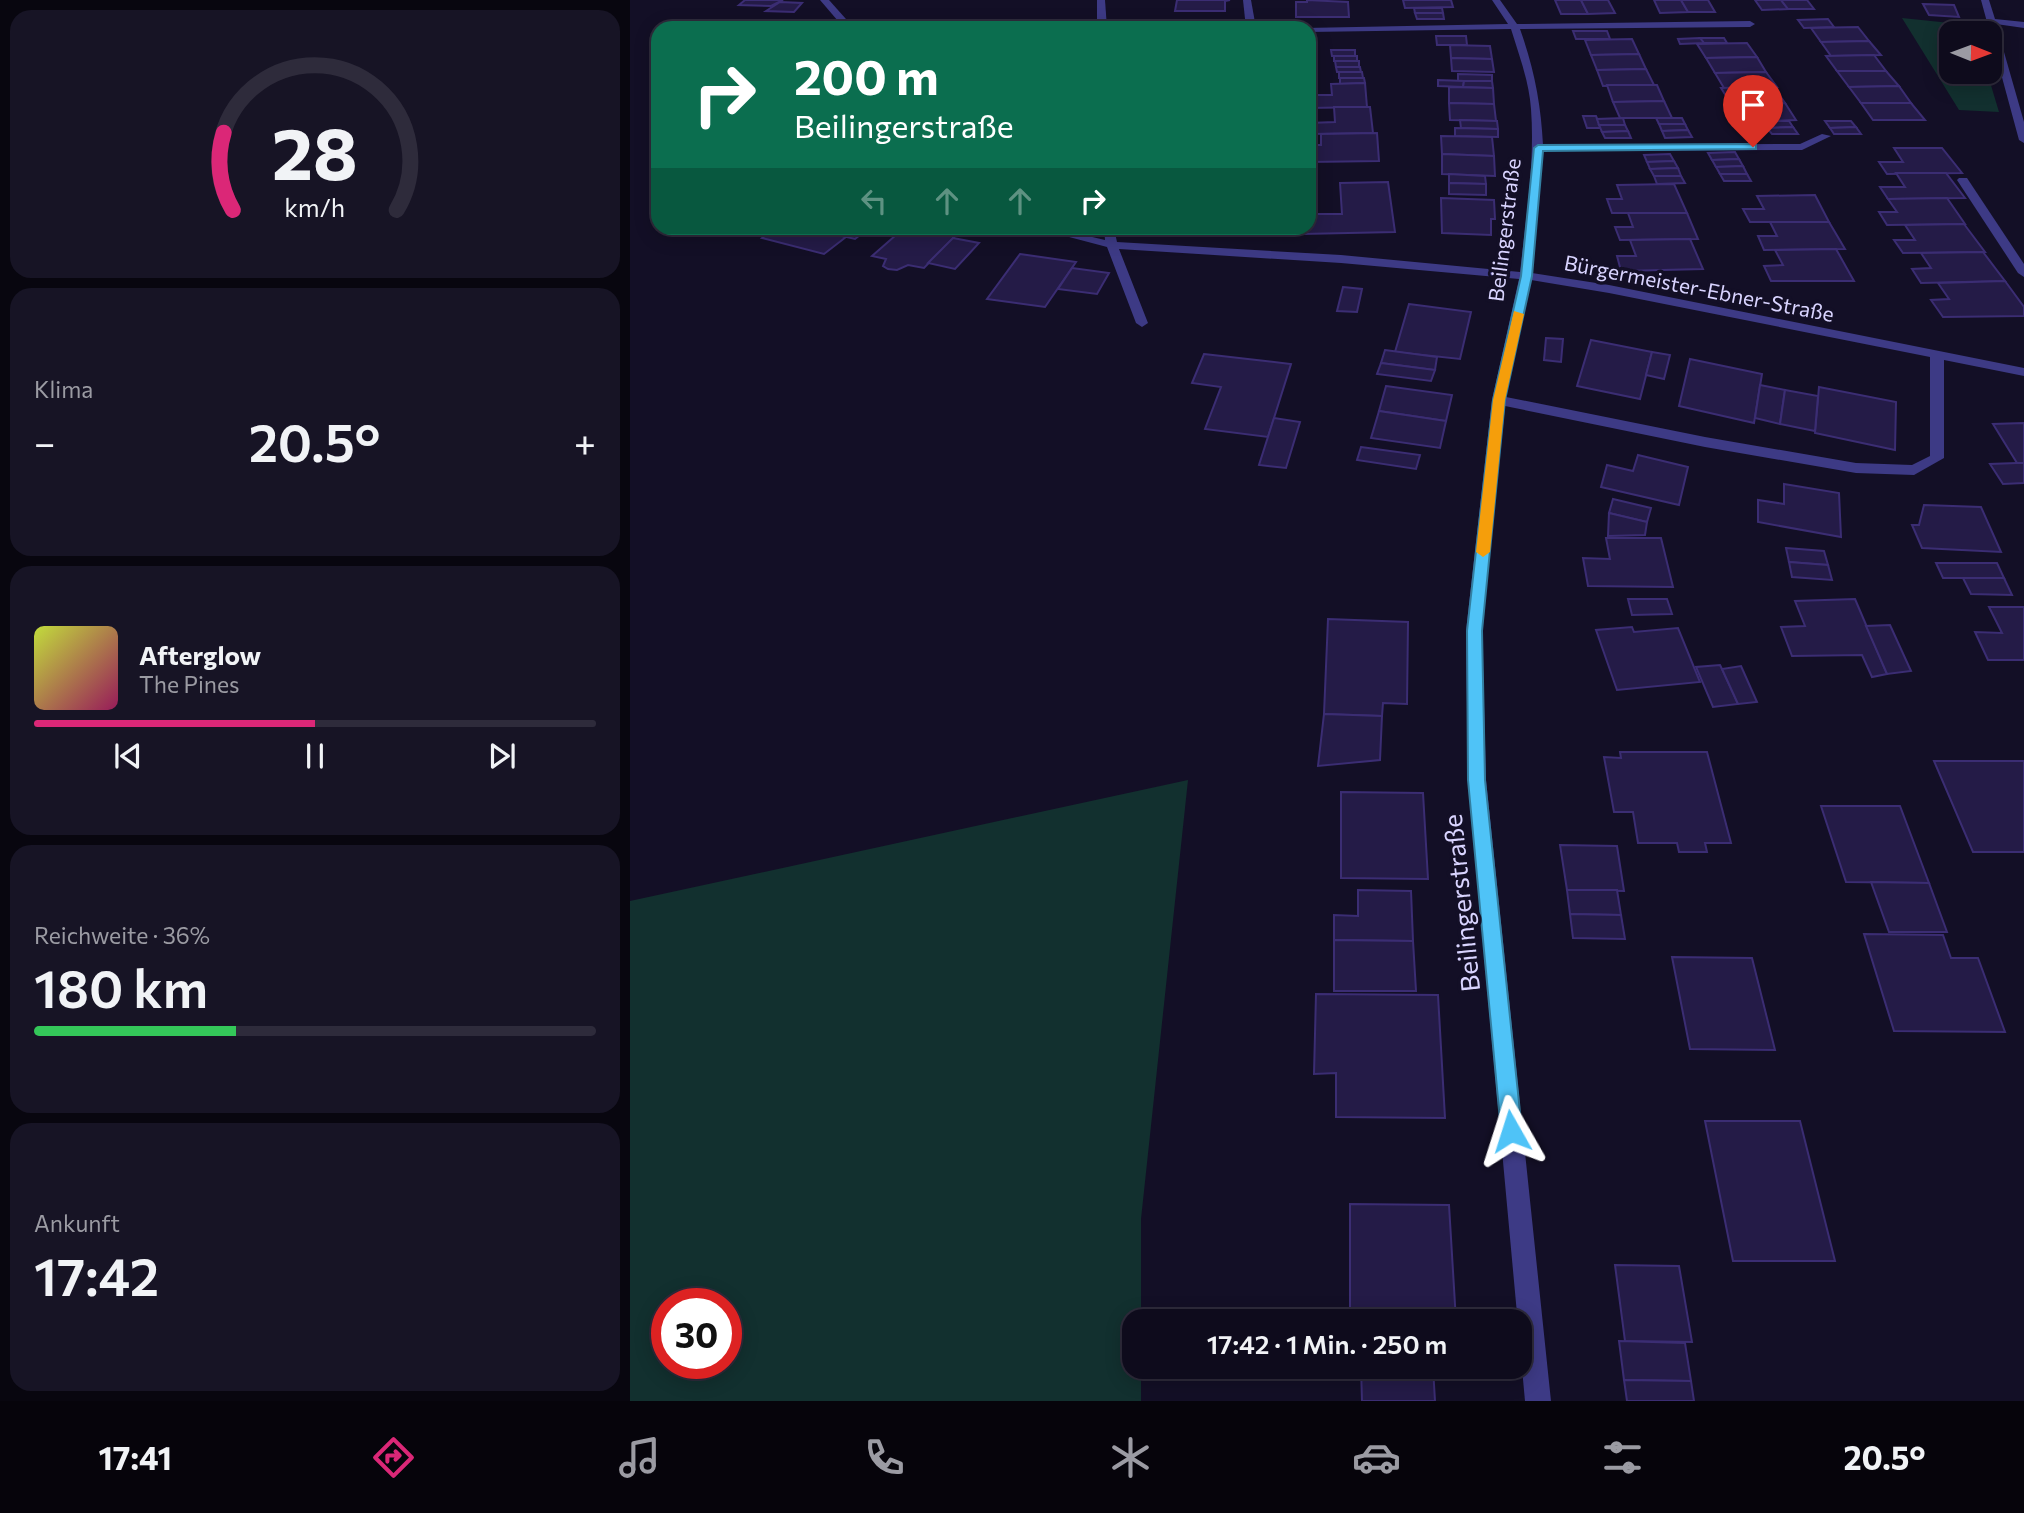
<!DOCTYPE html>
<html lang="de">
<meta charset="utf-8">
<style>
:root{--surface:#0e0b1c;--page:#171425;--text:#f1f3f6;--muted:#9b9ba3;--line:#2e2b3b;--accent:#db2777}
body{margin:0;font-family:Commissioner,sans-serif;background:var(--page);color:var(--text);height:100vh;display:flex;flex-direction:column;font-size:26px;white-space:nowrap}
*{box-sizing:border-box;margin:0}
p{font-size:23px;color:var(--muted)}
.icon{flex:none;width:38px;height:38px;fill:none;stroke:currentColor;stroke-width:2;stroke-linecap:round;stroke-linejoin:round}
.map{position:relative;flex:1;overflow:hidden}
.details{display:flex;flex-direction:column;gap:10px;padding:10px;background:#08060f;width:630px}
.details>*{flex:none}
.banner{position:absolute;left:21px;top:21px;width:665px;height:214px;border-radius:21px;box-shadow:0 4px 18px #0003,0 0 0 2px var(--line);background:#0b6e4f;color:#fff;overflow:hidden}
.needle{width:46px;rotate:91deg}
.tools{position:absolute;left:1309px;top:21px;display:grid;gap:14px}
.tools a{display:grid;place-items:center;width:63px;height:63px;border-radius:14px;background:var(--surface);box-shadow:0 4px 18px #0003,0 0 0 2px var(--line);font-size:35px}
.speed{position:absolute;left:21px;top:1288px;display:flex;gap:14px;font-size:35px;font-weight:700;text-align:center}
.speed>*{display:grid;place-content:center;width:91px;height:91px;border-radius:50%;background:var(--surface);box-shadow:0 4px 18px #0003,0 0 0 2px var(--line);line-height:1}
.speed .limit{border:10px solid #d22;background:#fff;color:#111}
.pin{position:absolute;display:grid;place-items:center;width:60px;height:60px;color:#fff;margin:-72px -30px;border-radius:50% 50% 50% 0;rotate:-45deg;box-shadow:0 0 7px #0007}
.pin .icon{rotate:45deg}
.me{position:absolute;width:77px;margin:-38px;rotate:354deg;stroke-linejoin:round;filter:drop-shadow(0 0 5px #0008)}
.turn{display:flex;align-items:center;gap:24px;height:147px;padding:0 28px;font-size:32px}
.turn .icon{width:91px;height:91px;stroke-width:2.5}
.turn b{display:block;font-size:49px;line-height:60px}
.lanes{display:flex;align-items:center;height:66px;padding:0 28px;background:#0003;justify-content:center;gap:35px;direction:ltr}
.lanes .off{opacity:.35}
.big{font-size:52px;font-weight:600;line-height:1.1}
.details .tile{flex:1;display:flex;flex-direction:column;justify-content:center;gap:10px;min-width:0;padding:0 24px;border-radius:21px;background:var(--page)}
.details .dial{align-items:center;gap:0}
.dial svg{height:182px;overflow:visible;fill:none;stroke:var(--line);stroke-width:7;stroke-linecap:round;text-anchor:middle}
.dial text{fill:var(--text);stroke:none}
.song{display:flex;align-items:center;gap:21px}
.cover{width:84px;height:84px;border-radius:10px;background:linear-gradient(135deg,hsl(70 70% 55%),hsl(330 70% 35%))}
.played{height:7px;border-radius:4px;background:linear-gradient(90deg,var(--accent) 50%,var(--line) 50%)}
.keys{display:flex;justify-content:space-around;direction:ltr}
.heat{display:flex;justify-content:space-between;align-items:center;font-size:38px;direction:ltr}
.charge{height:10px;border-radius:5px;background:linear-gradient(90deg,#34c759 36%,var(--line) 0)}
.trip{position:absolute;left:492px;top:1309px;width:410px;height:70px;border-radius:21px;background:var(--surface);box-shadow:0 4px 18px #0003,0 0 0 2px var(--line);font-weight:600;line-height:70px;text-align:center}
.menu{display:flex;height:112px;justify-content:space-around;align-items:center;background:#06040b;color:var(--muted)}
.menu .icon{width:49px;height:49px}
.menu .selected{color:var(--accent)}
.menu b{font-size:32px;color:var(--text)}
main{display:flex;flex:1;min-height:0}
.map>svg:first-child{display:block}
</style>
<main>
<section class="details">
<div class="tile dial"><svg viewBox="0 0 100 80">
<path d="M14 69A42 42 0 1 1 86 69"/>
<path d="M14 69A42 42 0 0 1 10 35" stroke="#db2777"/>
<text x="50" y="56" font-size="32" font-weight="700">28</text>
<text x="50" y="72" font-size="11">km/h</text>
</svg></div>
<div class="tile"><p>Klima</p>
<div class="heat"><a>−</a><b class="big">20.5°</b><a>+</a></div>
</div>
<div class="tile">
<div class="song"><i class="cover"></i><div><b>Afterglow</b><p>The Pines</p></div></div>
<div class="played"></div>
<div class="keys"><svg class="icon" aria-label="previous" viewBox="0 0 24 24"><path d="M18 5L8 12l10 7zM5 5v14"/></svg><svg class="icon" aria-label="pause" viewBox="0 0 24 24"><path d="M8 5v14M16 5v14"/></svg><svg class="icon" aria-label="next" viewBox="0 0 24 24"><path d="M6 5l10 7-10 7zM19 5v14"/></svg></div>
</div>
<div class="tile"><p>Reichweite · 36%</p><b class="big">180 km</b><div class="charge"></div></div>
<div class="tile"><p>Ankunft</p><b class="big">17:42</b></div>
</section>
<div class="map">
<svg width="1394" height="1401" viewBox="0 0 1394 1401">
<rect width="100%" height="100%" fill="#130f26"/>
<g fill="#12302f" fill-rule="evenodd">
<polygon points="1272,18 1330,24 1346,33 1321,33 1321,72 1357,72 1369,112 1329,110"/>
<path d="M558 780 511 1219V1321H504V1367H511V1401H0V901ZM37 1304H96V1363H37Z"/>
</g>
<g fill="#241b47" stroke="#3b2d73" stroke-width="2">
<polygon points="115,0 153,0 141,6 109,5"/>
<polygon points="547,0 600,0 595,1 595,11 545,11"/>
<polygon points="677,0 718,2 719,17 666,17 666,2 677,2"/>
<polygon points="773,0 821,0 823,7 775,8"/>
<polygon points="925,0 951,0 958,14 931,14"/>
<polygon points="951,0 978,0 985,13 958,14"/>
<polygon points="1024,0 1051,0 1058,12 1030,13"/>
<polygon points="1051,0 1078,0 1085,12 1058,12"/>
<polygon points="1125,0 1151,0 1158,9 1132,10"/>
<polygon points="1151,0 1177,0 1184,9 1158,9"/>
<polygon points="150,2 172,3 164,12 136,11"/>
<polygon points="1293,4 1324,5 1329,17 1299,15"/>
<polygon points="784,8 812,8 813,13 785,13"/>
<polygon points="785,13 813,13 814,19 787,19"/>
<polygon points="1198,19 1204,27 1174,28 1168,20"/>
<polygon points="162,21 195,22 190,28 156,28"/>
<polygon points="1228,27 1239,41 1191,42 1181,28"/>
<polygon points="943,31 977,31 980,39 946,39"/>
<polygon points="806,36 836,36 837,45 807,45"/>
<polygon points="1070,38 1094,38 1097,43 1074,43"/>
<polygon points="1070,38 1074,43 1050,44 1048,39"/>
<polygon points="1002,39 1009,54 961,55 955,40"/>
<polygon points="1239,41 1251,55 1201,56 1191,42"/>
<polygon points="1117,43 1127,57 1076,58 1067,44"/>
<polygon points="820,45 860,46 862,59 821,58"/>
<polygon points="701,50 725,50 725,56 702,56"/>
<polygon points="1009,54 1016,69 967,70 961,55"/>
<polygon points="1244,55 1256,71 1207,71 1196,56"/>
<rect x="704" y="56" width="23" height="5"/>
<polygon points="1127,57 1136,72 1085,73 1076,58"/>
<polygon points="821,58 862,59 864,72 822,71"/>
<polygon points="705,61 729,61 729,67 706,67"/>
<polygon points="706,67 730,67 731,72 707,72"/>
<polygon points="1016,69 1024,85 973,86 967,70"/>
<polygon points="1207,71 1256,71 1269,86 1219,87"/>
<polygon points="709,72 732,72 733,78 709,78"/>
<polygon points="1136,72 1147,87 1094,88 1085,73"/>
<polygon points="828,74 862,75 862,81 828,81"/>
<polygon points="710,78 734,78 735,83 710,84"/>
<polygon points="808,80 834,81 833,87 808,86"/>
<polygon points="834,81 862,81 863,88 833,87"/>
<polygon points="735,83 737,107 679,108 679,95 702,95 701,84"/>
<polygon points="977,85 1027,85 1034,101 983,102"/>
<polygon points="1269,86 1281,103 1231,103 1219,87"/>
<polygon points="819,87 863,88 864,104 819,103"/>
<polygon points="1144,87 1155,103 1101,104 1091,88"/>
<polygon points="1034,101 1042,118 990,118 983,102"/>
<polygon points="819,103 864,104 866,121 820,120"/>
<polygon points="1155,103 1166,120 1112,122 1101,104"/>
<polygon points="1231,103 1281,103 1295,120 1243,120"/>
<polygon points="704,107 740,107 743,133 679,134 679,123 705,122"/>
<polygon points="953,116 966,116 971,128 957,128"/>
<polygon points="993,118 995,125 969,125 967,119"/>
<polygon points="1026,118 1052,118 1055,124 1029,124"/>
<polygon points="830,120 867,121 868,129 831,128"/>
<polygon points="1134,121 1159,121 1163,127 1137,128"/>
<polygon points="1195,121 1221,121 1226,127 1200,128"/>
<polygon points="1029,124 1055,124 1058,130 1032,131"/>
<polygon points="969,125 995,125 998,131 972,132"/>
<polygon points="1163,127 1168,134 1142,134 1137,128"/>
<polygon points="1226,127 1231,134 1204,134 1200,128"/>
<polygon points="825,128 868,129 868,137 825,136"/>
<polygon points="1058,130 1062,137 1035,138 1032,131"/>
<polygon points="998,131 1001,138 975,138 972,132"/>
<polygon points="747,133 749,161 679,162 679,145 691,145 691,134"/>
<polygon points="811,136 862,137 864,156 812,154"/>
<polygon points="1264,148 1312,148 1332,173 1257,174 1249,162 1273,162"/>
<polygon points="1105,152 1109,159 1082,160 1078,153"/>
<polygon points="812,154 864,156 865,176 812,174"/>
<polygon points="1040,154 1044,161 1017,162 1014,155"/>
<polygon points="1109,159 1113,166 1086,167 1082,160"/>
<polygon points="1044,161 1048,168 1020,169 1017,162"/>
<polygon points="1113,166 1117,174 1090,174 1086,167"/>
<polygon points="1048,168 1051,176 1024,176 1020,169"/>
<polygon points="1266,173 1316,173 1335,198 1258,199 1250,187 1275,187"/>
<polygon points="819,174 855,176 856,184 819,183"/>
<polygon points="1090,174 1117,174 1121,181 1094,181"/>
<polygon points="1024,176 1051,176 1055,183 1027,184"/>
<polygon points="758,182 765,232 672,234 672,228 679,228 679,214 712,214 710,183"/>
<polygon points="819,183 856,184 856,195 819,194"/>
<polygon points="1044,184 1057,213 982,213 977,199 992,199 987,185"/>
<polygon points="1185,195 1199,222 1120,222 1113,209 1134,209 1127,196"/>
<polygon points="811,198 864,200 865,219 861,219 861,235 812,233"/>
<polygon points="1317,198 1335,224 1257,225 1249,212 1267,212 1258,199"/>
<polygon points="998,213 1057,213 1068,239 990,240 985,227 1003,227"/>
<polygon points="1140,222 1199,222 1215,249 1134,250 1128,236 1147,236"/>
<polygon points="1334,224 1355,252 1273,253 1264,240 1285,240 1275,225"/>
<polygon points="142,228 217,228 208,235 216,237 194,254 132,238 136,235 133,234"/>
<polygon points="217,228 239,228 225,239 208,235"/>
<polygon points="274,228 291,228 326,235 294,268 278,265 267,270 258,269 253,266 256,259 242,256"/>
<polygon points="571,228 657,228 657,232 590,230 589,236 571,236"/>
<polygon points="323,238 349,243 325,269 298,263"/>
<polygon points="1060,239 1073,269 991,271 987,256 1006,256 1000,240"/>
<polygon points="1206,249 1224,281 1141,281 1134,266 1153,265 1145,250"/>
<polygon points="1353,252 1375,281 1291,283 1282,269 1301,268 1291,253"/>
<polygon points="390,254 446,262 415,307 357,299"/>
<polygon points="442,268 479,273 467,294 428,289"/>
<polygon points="1375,281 1394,307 1394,316 1313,317 1301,300 1319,299 1308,283"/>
<polygon points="713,287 732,289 727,312 707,311"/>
<polygon points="779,304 841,312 830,359 765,352"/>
<polygon points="916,338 933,339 931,362 914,360"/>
<polygon points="961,340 1022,352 1010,399 947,386"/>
<polygon points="755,350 807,357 805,370 751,363"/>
<polygon points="1022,352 1040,355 1034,379 1016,375"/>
<polygon points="574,354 661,364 638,437 575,429 591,387 562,383"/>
<polygon points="1060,359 1132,374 1124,423 1049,406"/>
<polygon points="751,363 805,370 801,381 747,374"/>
<polygon points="1130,385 1155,390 1150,424 1125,418"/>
<polygon points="756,386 822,395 816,421 749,411"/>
<polygon points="1189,387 1266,402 1265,450 1185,433"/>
<polygon points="1155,390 1188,396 1185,431 1150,424"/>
<polygon points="749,411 816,421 810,448 741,438"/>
<polygon points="644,418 670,422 656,468 629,465"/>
<polygon points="1394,423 1394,463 1387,463 1363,424"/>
<polygon points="731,447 790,455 786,469 727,460"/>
<polygon points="1008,455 1058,467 1049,505 971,487 977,465 1003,471"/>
<polygon points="1387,463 1394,463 1394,483 1373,484 1360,464"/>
<polygon points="1154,484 1209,493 1211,537 1128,522 1128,500 1154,504"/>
<polygon points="983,499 1021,508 1017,522 979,513"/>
<polygon points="1294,505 1351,507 1371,552 1292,548 1282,525 1289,525"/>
<polygon points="979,513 1017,522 1015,535 978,536"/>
<polygon points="976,538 1031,538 1043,587 958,586 953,558 980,559"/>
<polygon points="1156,548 1194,551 1198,565 1159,562"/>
<polygon points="1159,562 1198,565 1202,580 1162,577"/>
<polygon points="1306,563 1367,563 1374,578 1313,578"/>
<polygon points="1333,578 1374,578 1382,595 1341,594"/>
<polygon points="998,599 1037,599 1042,614 1002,615"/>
<polygon points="1225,599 1257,674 1242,677 1232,655 1162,656 1151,627 1175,626 1165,601"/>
<polygon points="1359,607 1394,607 1394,660 1358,660 1345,632 1372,633"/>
<polygon points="698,619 778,622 777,704 753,703 752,716 694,714"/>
<polygon points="1260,625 1281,671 1257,674 1236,626"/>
<polygon points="1002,627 1004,632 1048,628 1070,682 987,690 966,630"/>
<polygon points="1090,665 1092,669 1108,704 1083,707 1066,667"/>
<polygon points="1111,666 1127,702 1108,704 1092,669"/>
<polygon points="694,714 752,716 750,760 688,766"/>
<polygon points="990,752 1077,752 1101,843 1075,843 1077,852 1049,852 1047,843 1008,843 1003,812 984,812 974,757 991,758"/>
<polygon points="1304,761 1394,761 1394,852 1343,852"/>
<polygon points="711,792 793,793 798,879 711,878"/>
<polygon points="1191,806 1270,806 1299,883 1216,882"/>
<polygon points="930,845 987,846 994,891 937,890"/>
<polygon points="1241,882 1299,883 1317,932 1259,932"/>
<polygon points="728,890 781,891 783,941 704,940 704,915 728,916"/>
<polygon points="937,890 987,890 991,915 940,914"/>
<polygon points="940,914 991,915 995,939 943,938"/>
<polygon points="1234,934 1313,935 1321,958 1348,958 1375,1032 1264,1031"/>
<polygon points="704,940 783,941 786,991 704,991"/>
<polygon points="1042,957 1122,958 1145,1050 1060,1049"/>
<polygon points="686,994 808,995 815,1118 706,1117 706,1073 684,1074"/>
<polygon points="1075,1121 1170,1121 1205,1261 1103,1261"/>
<polygon points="720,1204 819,1205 826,1321 720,1321"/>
<polygon points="985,1265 1049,1266 1062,1342 995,1341"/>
<polygon points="989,1341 1055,1343 1061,1381 994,1380"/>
<polygon points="731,1367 803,1367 805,1401 732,1401"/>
<polygon points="994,1380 1061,1381 1064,1401 997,1401"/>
</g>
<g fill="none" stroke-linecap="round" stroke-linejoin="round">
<g fill="#3d3a85" fill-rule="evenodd">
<polygon points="190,0 199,0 224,28 214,28"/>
<polygon points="467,0 475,0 477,28 467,28"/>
<polygon points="613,0 621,0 626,28 616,28"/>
<path d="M862 0H870L887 24 1120 21 1125 24 1120 27 890 29C904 68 911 104 913 145L1170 144 1192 134 1201 136 1172 150 913 151 902 273 979 285 1394 368V376L1314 360V458L1284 475 1226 473 1075 447 875 406 852 631 856 780 921 1401H895L838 780 836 631 862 400 889 279 711 263 489 249 518 323 512 327 506 323 477 247 405 228H424L475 240 474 228H484L487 242 711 255 890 272C896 218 905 163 901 109 899 81 889 55 881 29L679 32V28H675L878 24ZM901 280 979 293 1300 357V456L1282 465 1226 463 1075 437 876 397Z"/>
<polygon points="1351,0 1359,0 1365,19 1394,22 1394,28 1366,24 1394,122 1394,143 1389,140"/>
<polygon points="1329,178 1337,178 1394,264 1394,277 1388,273 1327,180"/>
</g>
</g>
<polygon fill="#4fc3f7" stroke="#337fa1" stroke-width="2" points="1123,144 1126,145 1126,149 913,151 902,276 875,400 852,631 855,780 892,1131 888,1138 881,1141 874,1138 871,1131 838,780 837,631 863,400 891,276 904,148 908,145"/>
<polygon fill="#f59e0b" points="884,311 894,314 875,400 860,552 853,557 846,552 863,400"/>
<g text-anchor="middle" stroke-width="7" stroke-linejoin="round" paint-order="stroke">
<g font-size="21" fill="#d9d4ff" stroke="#130f26">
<text transform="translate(875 230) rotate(-83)" y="7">Beilingerstraße</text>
<text transform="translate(1069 289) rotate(11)" y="7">Bürgermeister-Ebner-Straße</text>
</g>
<g font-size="26" fill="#d9d4ff" stroke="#130f26">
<text transform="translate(832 903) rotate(-96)" y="9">Beilingerstraße</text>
</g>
</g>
</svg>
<div class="tools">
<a><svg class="needle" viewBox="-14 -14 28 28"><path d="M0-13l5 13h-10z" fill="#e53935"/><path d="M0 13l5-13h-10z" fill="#9b9ba3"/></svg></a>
</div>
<div class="speed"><div class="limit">30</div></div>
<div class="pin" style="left:1123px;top:147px;background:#d93025"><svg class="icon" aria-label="arrive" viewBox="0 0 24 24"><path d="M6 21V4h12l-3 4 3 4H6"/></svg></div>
<svg class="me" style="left:881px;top:1131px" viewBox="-20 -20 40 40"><path d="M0-17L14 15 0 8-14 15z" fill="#4fc3f7" stroke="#fff" stroke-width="4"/></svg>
<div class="trip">17:42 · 1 Min. · 250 m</div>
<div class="banner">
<div class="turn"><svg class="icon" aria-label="right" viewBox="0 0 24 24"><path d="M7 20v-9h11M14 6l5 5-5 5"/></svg><div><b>200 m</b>Beilingerstraße</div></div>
<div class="lanes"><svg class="icon off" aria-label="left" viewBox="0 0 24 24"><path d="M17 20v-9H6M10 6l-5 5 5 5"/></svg><svg class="icon off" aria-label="ahead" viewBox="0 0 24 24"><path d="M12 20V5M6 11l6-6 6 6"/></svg><svg class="icon off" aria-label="ahead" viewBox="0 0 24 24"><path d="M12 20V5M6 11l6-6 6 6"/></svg><svg class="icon" aria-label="right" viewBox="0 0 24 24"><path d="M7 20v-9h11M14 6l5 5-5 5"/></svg></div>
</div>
</div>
</main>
<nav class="menu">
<b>17:41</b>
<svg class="icon selected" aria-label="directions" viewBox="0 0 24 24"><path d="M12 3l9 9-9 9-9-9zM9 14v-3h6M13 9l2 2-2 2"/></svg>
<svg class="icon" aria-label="music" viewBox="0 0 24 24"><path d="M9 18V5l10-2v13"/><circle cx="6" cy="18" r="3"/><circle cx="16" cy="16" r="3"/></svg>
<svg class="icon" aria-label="phone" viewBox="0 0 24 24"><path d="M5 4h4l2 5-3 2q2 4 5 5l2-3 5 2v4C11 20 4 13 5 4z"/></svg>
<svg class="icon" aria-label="climate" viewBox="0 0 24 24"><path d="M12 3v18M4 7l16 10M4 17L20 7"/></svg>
<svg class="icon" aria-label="car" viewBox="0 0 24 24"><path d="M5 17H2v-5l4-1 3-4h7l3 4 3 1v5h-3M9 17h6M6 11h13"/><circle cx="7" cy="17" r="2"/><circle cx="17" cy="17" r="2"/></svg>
<svg class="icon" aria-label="filters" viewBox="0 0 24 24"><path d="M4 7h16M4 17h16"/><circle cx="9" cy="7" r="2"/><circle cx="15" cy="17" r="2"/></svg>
<b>20.5°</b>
</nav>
